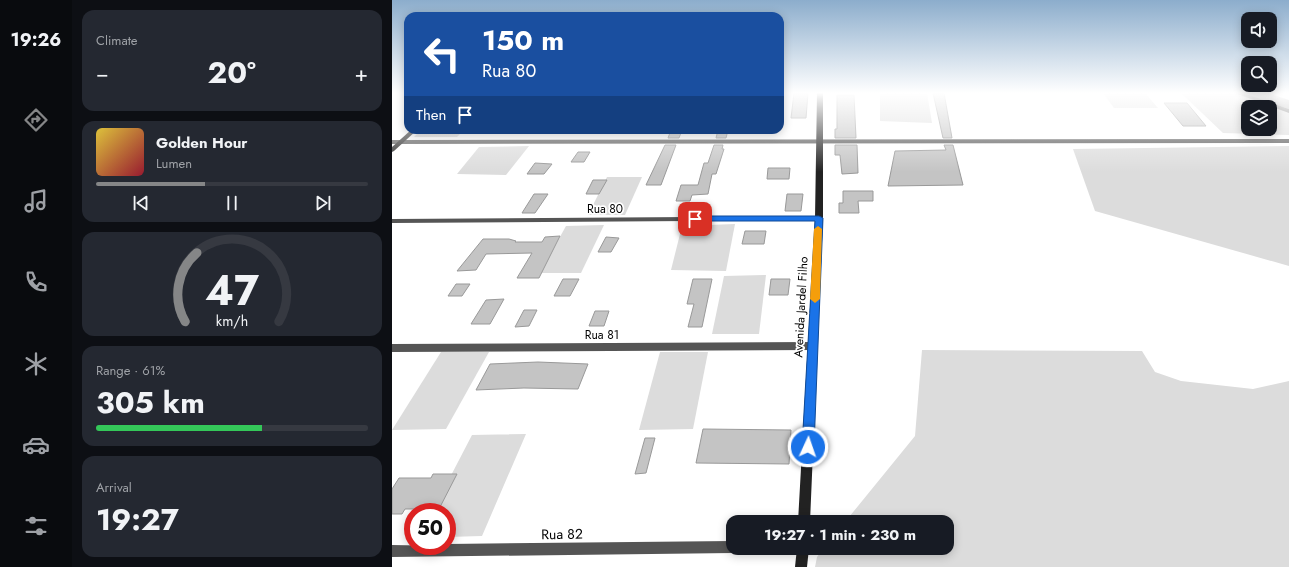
<!DOCTYPE html>
<meta charset="utf-8">
<style>
:root{--surface:#171b24;--page:#242831;--text:#f1f3f6;--muted:#9ea1a6;--line:#363941;--accent:#858687}
body{margin:0;font-family:Jost,sans-serif;background:var(--page);color:var(--text);height:100vh;display:flex;flex-direction:column;font-size:15px;white-space:nowrap}
*{box-sizing:border-box;margin:0}
p{font-size:13px;color:var(--muted)}
.icon{flex:none;width:22px;height:22px;fill:none;stroke:currentColor;stroke-width:2;stroke-linecap:round;stroke-linejoin:round}
.map{position:relative;flex:1;overflow:hidden}
.drawer{display:flex;flex-direction:column;gap:10px;padding:10px;background:#0d0f14;width:320px}
.drawer>*{flex:none}
.top-card{position:absolute;left:12px;top:12px;width:380px;height:122px;border-radius:12px;box-shadow:0 2px 10px #0003;background:#1a4fa0;color:#fff;overflow:hidden}
.fabs{position:absolute;left:849px;top:12px;display:grid;gap:8px}
.fabs a{display:grid;place-items:center;width:36px;height:36px;border-radius:8px;background:var(--surface);box-shadow:0 2px 10px #0003;font-size:20px}
.speed{position:absolute;left:12px;top:503px;display:flex;gap:8px;font-size:20px;font-weight:700;text-align:center}
.speed>*{display:grid;place-content:center;width:52px;height:52px;border-radius:50%;background:var(--surface);box-shadow:0 2px 10px #0003;line-height:1}
.speed .limit{border:6px solid #d22;background:#fff;color:#111}
.pin{position:absolute;display:grid;place-items:center;width:34px;height:34px;color:#fff;margin:-17px;border-radius:8px;box-shadow:0 2px 6px #0006}
.me{position:absolute;width:44px;margin:-22px;rotate:3deg;stroke-linejoin:round;filter:drop-shadow(0 0 3px #0008)}
.turn{display:flex;align-items:center;gap:14px;height:84px;padding:0 12px;font-size:18px}
.turn .icon{width:52px;height:52px;stroke-width:2.5}
.turn b{display:block;font-size:28px;line-height:34px}
.then{display:flex;align-items:center;height:38px;padding:0 12px;background:#0003;gap:8px;font-size:15px}
.big{font-size:30px;font-weight:700;line-height:1.1}
.drawer .card{flex:1;display:flex;flex-direction:column;justify-content:center;gap:6px;min-width:0;padding:0 14px;border-radius:12px;background:var(--page)}
.drawer .dial{align-items:center;gap:0}
.dial svg{height:104px;overflow:visible;fill:none;stroke:var(--line);stroke-width:7;stroke-linecap:round;text-anchor:middle}
.dial text{fill:var(--text);stroke:none}
.song{display:flex;align-items:center;gap:12px}
.cover{width:48px;height:48px;border-radius:6px;background:linear-gradient(135deg,hsl(50 70% 55%),hsl(350 70% 35%))}
.played{height:4px;border-radius:2px;background:linear-gradient(90deg,var(--accent) 40%,var(--line) 40%)}
.keys{display:flex;justify-content:space-around;direction:ltr}
.heat{display:flex;justify-content:space-between;align-items:center;font-size:22px;direction:ltr}
.charge{height:6px;border-radius:3px;background:linear-gradient(90deg,#34c759 61%,var(--line) 0)}
.trip{position:absolute;left:334px;top:515px;width:228px;height:40px;border-radius:12px;background:var(--surface);box-shadow:0 2px 10px #0003;font-weight:700;line-height:40px;text-align:center}
main{display:flex;flex:1;min-height:0}
.menu{display:flex;flex-direction:column;width:72px;justify-content:space-around;align-items:center;background:#090b0e;color:var(--muted)}
.menu .icon{width:28px;height:28px}
.menu .active{color:var(--accent)}
.menu b{font-size:18px;color:var(--text)}
.map>svg:first-child{display:block}
</style>
<main>
<nav class="menu">
<b>19:26</b>
<svg class="icon active" aria-label="directions" viewBox="0 0 24 24"><path d="M12 3l9 9-9 9-9-9zM9 14v-3h6M13 9l2 2-2 2"/></svg>
<svg class="icon" aria-label="music" viewBox="0 0 24 24"><path d="M9 18V5l10-2v13"/><circle cx="6" cy="18" r="3"/><circle cx="16" cy="16" r="3"/></svg>
<svg class="icon" aria-label="phone" viewBox="0 0 24 24"><path d="M5 4h4l2 5-3 2q2 4 5 5l2-3 5 2v4C11 20 4 13 5 4z"/></svg>
<svg class="icon" aria-label="climate" viewBox="0 0 24 24"><path d="M12 3v18M4 7l16 10M4 17L20 7"/></svg>
<svg class="icon" aria-label="car" viewBox="0 0 24 24"><path d="M5 17H2v-5l4-1 3-4h7l3 4 3 1v5h-3M9 17h6M6 11h13"/><circle cx="7" cy="17" r="2"/><circle cx="17" cy="17" r="2"/></svg>
<svg class="icon" aria-label="filters" viewBox="0 0 24 24"><path d="M4 7h16M4 17h16"/><circle cx="9" cy="7" r="2"/><circle cx="15" cy="17" r="2"/></svg>
</nav>
<section class="drawer">
<div class="card"><p>Climate</p>
<div class="heat"><a>−</a><b class="big">20°</b><a>+</a></div>
</div>
<div class="card">
<div class="song"><i class="cover"></i><div><b>Golden Hour</b><p>Lumen</p></div></div>
<div class="played"></div>
<div class="keys"><svg class="icon" aria-label="previous" viewBox="0 0 24 24"><path d="M18 5L8 12l10 7zM5 5v14"/></svg><svg class="icon" aria-label="pause" viewBox="0 0 24 24"><path d="M8 5v14M16 5v14"/></svg><svg class="icon" aria-label="next" viewBox="0 0 24 24"><path d="M6 5l10 7-10 7zM19 5v14"/></svg></div>
</div>
<div class="card dial"><svg viewBox="0 0 100 80">
<path d="M14 69A42 42 0 1 1 86 69"/>
<path d="M14 69A42 42 0 0 1 23 16" stroke="#858687"/>
<text x="50" y="56" font-size="32" font-weight="700">47</text>
<text x="50" y="72" font-size="11">km/h</text>
</svg></div>
<div class="card"><p>Range · 61%</p><b class="big">305 km</b><div class="charge"></div></div>
<div class="card"><p>Arrival</p><b class="big">19:27</b></div>
</section>
<div class="map">
<svg width="897" height="567" viewBox="0 0 897 567">
<rect width="100%" height="100%" fill="#fff"/>
<g fill="#dcdcdc" fill-rule="evenodd">
<polygon points="488,93 535,93 540,123 488,121"/>
<polygon points="711,93 753,93 766,108 722,108"/>
<path d="M789 93H845L897 112V135L831 133ZM856 107H878V129H856Z"/>
<polygon points="29,130 72,130 65,137 22,137"/>
<polygon points="137,146 114,175 65,174 87,147"/>
<polygon points="897,146 897,266 703,211 681,149"/>
<polygon points="215,177 250,177 233,215 196,215"/>
<polygon points="343,224 334,271 279,270 290,226"/>
<polygon points="212,225 189,273 148,273 174,226"/>
<polygon points="374,275 367,334 320,334 332,276"/>
<polygon points="530,350 750,351 763,372 789,381 861,389 897,381 897,567 423,567 425,557 432,548 555,548 555,522 453,522 523,436"/>
<polygon points="49,352 97,352 54,429 0,430"/>
<polygon points="268,352 316,352 301,429 247,430"/>
<polygon points="134,434 90,536 55,537 55,512 40,512 80,435"/>
</g>
<g fill="none" stroke-linecap="round" stroke-linejoin="round">
<polygon fill="#a3a3a3" fill-rule="evenodd" points="855,93 876,93 897,100 897,109 857,96"/>
</g>
<g fill="#c4c4c4" stroke="#999">
<polygon points="402,93 416,93 414,118 399,118"/>
<polygon points="541,93 552,93 560,138 551,138"/>
<polygon points="445,95 462,95 464,138 443,138 443,129 445,129"/>
<polygon points="772,103 795,103 814,126 791,126"/>
<polygon points="279,130 290,130 287,138 276,138"/>
<polygon points="326,130 336,130 334,138 324,138"/>
<polygon points="273,145 284,145 269,185 254,185"/>
<polygon points="322,145 331,145 330,149 332,149 324,174 320,174 316,194 300,195 298,201 284,201 289,185 306,185 312,163 316,163"/>
<polygon points="443,145 465,145 466,173 450,174 448,155 443,155"/>
<polygon points="552,145 561,145 571,185 496,186 503,151 554,150"/>
<polygon points="186,152 198,152 192,162 179,162"/>
<polygon points="143,163 160,164 152,174 135,174"/>
<polygon points="376,168 398,168 397,179 375,179"/>
<polygon points="201,180 215,180 207,194 194,194"/>
<polygon points="451,191 481,191 481,201 466,201 467,213 447,213 447,203 451,203"/>
<polygon points="142,194 156,194 143,213 130,213"/>
<polygon points="395,194 411,194 409,211 393,211"/>
<polygon points="353,231 374,231 372,244 350,244"/>
<polygon points="168,236 147,278 125,278 140,253 94,254 84,270 65,271 91,239 117,239 124,241 123,242 150,242 153,237"/>
<polygon points="214,237 227,238 219,252 206,252"/>
<polygon points="171,279 187,279 178,296 162,296"/>
<polygon points="301,279 320,279 310,327 296,327 302,304 295,304"/>
<polygon points="379,279 398,279 396,295 377,295"/>
<polygon points="64,284 78,284 70,296 56,296"/>
<polygon points="112,299 98,324 79,324 94,300"/>
<polygon points="132,310 145,310 137,326 123,327"/>
<polygon points="203,311 217,311 212,326 197,326"/>
<polygon points="146,362 196,364 186,389 132,388 84,390 98,364"/>
<polygon points="311,429 399,430 397,464 304,463"/>
<polygon points="253,438 263,438 254,473 243,474"/>
<polygon points="41,474 65,474 47,509 13,509 10,514 0,514 0,489 7,478 39,478"/>
</g>
<g fill="none" stroke-linecap="round" stroke-linejoin="round">
<g fill="#555" fill-rule="evenodd">
<polygon points="843,93 851,93 897,109 897,113"/>
<polygon points="897,139 897,143 0,144 0,140"/>
<polygon points="427,216 429,216 431,218 429,220 0,223 0,219"/>
<polygon points="421,342 424,343 425,346 424,349 421,350 0,352 0,344"/>
<polygon points="341,541 341,548 347,548 345,551 341,553 0,557 0,545 55,546 55,544"/>
</g>
<g fill="#222" fill-rule="evenodd">
<polygon points="425,93 431,93 431,218 418,522 406,522 423,218"/>
<polygon points="19,130 25,130 2,151 0,152 0,147"/>
<polygon points="405,548 417,548 415,567 403,567"/>
</g>
</g>
<linearGradient id="sky" x2="0" y2="1"><stop stop-color="#8cadcc"/><stop offset="0.54" stop-color="#fff"/><stop offset="1" stop-color="#fff" stop-opacity="0"/></linearGradient>
<rect width="897" height="172" fill="url(#sky)"/>
<polygon fill="#1a73e8" stroke="#114b97" points="303,216 427,216 431,218 422,447 420,451 416,453 412,451 410,447 423,221 300,221 299,219"/>
<polygon fill="#f59e0b" points="426,226 430,229 428,299 423,303 418,299 422,229"/>
<g text-anchor="middle" stroke-width="3.5" stroke-linejoin="round" paint-order="stroke">
<g font-size="12" fill="#000" stroke="#fff">
<text x="213" y="213">Rua 80</text>
<text transform="translate(409 307) rotate(-87)" y="4">Avenida Jardel Filho</text>
<text x="210" y="339">Rua 81</text>
</g>
<g font-size="14" fill="#000" stroke="#fff">
<text transform="translate(170 534) rotate(-1)" y="5">Rua 82</text>
</g>
</g>
</svg>
<div class="fabs">
<a><svg class="icon" aria-label="sound" viewBox="0 0 24 24"><path d="M4 9h4l5-4v14l-5-4H4zM17 9q2 3 0 6"/></svg></a>
<a><svg class="icon" aria-label="search" viewBox="0 0 24 24"><circle cx="10" cy="10" r="6"/><path d="M15 15l6 6"/></svg></a>
<a><svg class="icon" aria-label="layers" viewBox="0 0 24 24"><path d="M12 4l9 5-9 5-9-5zM3 14l9 5 9-5"/></svg></a>
</div>
<div class="speed"><div class="limit">50</div></div>
<div class="pin" style="left:303px;top:219px;background:#d93025"><svg class="icon" aria-label="arrive" viewBox="0 0 24 24"><path d="M6 21V4h12l-3 4 3 4H6"/></svg></div>
<svg class="me" style="left:416px;top:447px" viewBox="-20 -20 40 40"><circle r="17" fill="#1a73e8" stroke="#fff" stroke-width="3"/><path d="M0-11L8 9 0 5-8 9z" fill="#fff"/></svg>
<div class="trip">19:27 · 1 min · 230 m</div>
<div class="top-card">
<div class="turn"><svg class="icon" aria-label="left" viewBox="0 0 24 24"><path d="M17 20v-9H6M10 6l-5 5 5 5"/></svg><div><b>150 m</b>Rua 80</div></div>
<div class="then">Then<svg class="icon" aria-label="arrive" viewBox="0 0 24 24"><path d="M6 21V4h12l-3 4 3 4H6"/></svg></div>
</div>
</div>
</main>
